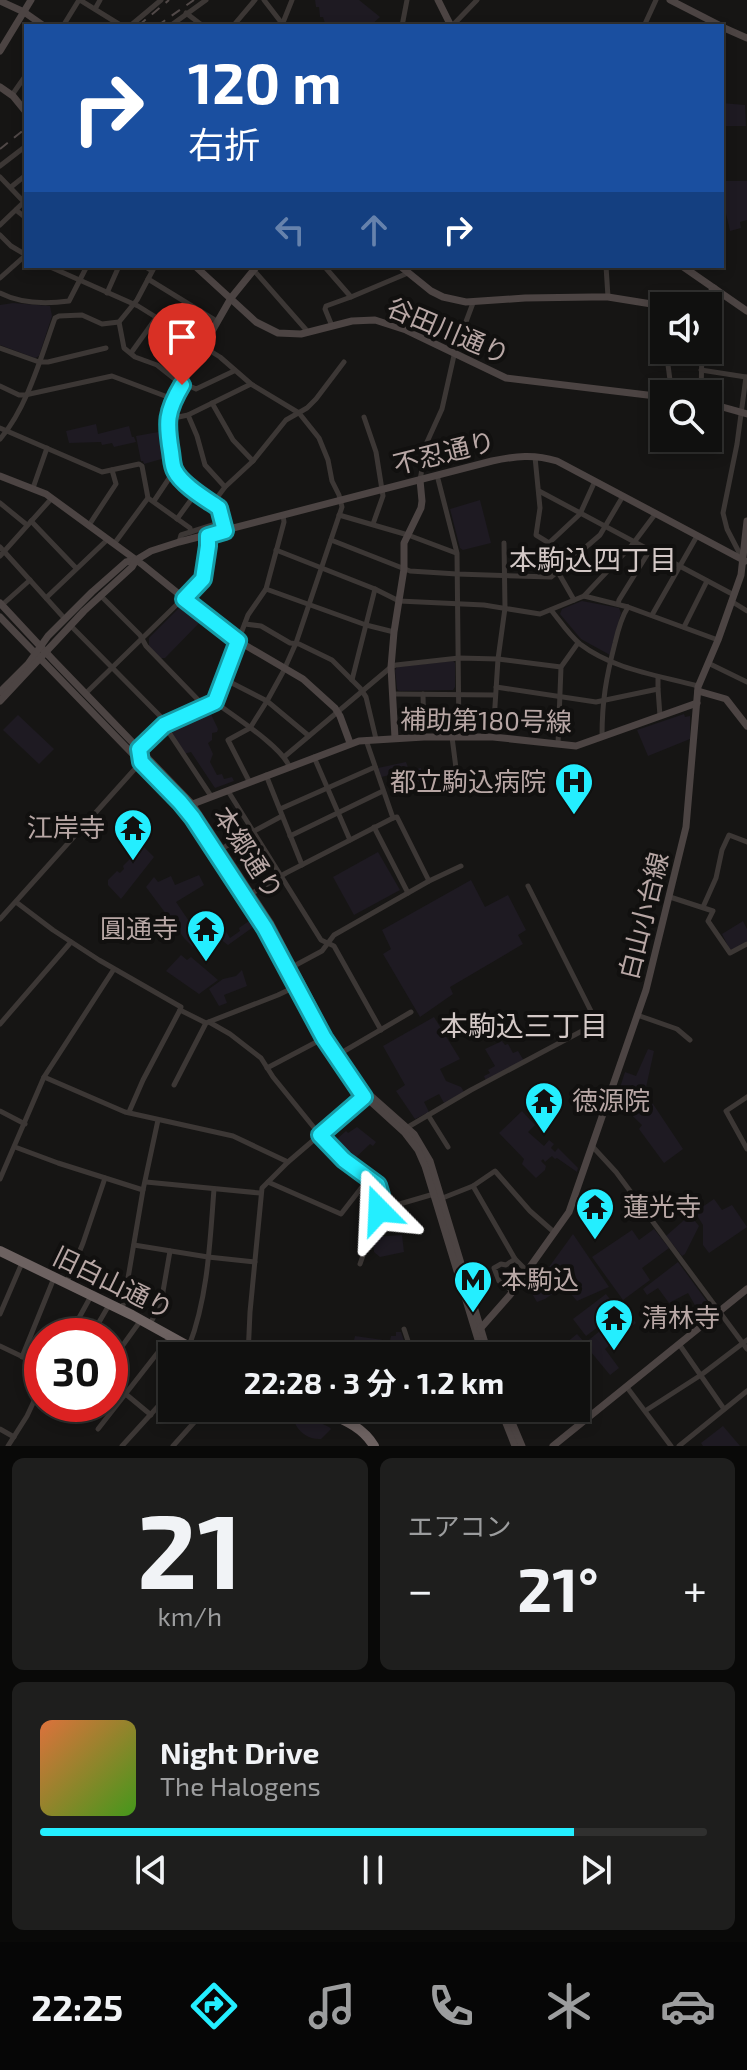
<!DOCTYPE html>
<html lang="ja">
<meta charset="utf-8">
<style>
:root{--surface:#10100f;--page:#1e1e1d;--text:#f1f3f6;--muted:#9c9d9e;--line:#30302f;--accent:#24eeff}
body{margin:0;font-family:"Exo 2","Noto Sans JP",sans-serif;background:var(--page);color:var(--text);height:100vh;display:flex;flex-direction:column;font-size:30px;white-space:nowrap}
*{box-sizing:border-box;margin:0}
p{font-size:26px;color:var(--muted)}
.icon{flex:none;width:44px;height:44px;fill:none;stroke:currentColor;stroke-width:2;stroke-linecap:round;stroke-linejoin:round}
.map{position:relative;height:1446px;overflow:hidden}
.details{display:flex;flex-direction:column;gap:12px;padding:12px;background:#090908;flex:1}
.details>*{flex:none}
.banner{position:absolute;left:24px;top:24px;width:700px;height:244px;border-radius:0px;box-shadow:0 4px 12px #0003,0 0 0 2px var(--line);background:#1a4fa0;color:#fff;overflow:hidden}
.controls{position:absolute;left:650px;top:292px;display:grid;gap:16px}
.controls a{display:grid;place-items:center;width:72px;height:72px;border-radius:0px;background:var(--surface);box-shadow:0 4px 12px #0003,0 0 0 2px var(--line);font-size:40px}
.speed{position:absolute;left:24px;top:1318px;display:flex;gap:16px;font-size:40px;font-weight:700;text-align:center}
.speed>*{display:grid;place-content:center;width:104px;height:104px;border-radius:50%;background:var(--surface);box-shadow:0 4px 12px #0003,0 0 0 2px var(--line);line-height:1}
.speed .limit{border:12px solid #d22;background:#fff;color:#111}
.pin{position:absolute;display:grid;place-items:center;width:68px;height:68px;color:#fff;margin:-82px -34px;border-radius:50% 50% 50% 0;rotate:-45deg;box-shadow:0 0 8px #0007}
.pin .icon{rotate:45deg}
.me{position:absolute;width:88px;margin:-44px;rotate:339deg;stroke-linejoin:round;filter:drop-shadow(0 0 6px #0008)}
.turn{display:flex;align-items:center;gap:28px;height:168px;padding:0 32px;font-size:36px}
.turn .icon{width:104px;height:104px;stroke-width:2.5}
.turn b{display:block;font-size:56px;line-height:68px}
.lanes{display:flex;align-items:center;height:76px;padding:0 32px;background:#0003;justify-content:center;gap:40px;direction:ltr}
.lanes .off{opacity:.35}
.big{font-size:60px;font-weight:700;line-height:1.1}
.details .card{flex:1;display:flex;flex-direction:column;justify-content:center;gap:12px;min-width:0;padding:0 28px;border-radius:12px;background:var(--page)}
.details .dial{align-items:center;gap:0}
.dial b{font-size:104px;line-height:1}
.song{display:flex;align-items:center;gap:24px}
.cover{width:96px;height:96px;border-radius:12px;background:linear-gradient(135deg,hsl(20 70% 55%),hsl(100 70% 35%))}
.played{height:8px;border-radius:4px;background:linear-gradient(90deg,var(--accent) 80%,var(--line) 80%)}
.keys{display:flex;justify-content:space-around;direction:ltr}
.heat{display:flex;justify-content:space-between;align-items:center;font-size:44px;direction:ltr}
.details .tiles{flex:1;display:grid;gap:12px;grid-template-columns:1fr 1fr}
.card:last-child{grid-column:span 2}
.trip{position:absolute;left:158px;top:1342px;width:432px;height:80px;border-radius:0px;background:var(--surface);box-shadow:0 4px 12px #0003,0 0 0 2px var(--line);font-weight:700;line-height:80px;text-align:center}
.tabs{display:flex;height:128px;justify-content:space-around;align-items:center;background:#060606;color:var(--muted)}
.tabs .icon{width:56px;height:56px}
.tabs .active{color:var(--accent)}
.tabs b{font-size:36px;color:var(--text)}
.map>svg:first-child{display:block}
</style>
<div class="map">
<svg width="747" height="1446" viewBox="0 0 747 1446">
<rect width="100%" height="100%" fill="#161514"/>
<g fill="#1e1a22">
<polygon points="315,0 359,0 380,17 370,26 326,26 323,17 320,17 319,7 316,7"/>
<polygon points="722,103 745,105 746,126 722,126"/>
<polygon points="722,181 747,181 747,220 740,222 741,228 730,231 722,196"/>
<polygon points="13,303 50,306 52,316 39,356 35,358 0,345 0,305"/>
<polygon points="96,424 98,434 129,426 132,437 134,437 136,442 114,447 112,443 102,445 101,442 69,443 66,431"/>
<polygon points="164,431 165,458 144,464 143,461 141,461 136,436"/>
<polygon points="480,500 491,543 463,550 460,548 450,509"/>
<polygon points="582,601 619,608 621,613 610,655 581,639 560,614 562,609"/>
<polygon points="182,605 186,605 202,617 202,620 165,658 161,658 149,646 149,638"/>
<polygon points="453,661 455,663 455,687 453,690 399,691 397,689 395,670 397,667"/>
<polygon points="208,708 218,729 217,732 212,733 212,740 208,743 213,754 210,762 217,775 222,774 224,779 232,777 234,781 215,788 191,752 184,754 166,726"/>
<polygon points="684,714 685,717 690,716 690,739 648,756 637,730"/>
<polygon points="18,715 54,749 39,764 3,730"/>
<polygon points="406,762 409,770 421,768 423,781 401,785 399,778 406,776 403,768 394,770 395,774 381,777 378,768"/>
<polygon points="142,845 154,857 121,899 108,885 108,880 117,871 120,873 124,869 123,866 131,858 130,854"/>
<polygon points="378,852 400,890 354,915 333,877"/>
<polygon points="199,875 204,885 176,902 197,933 212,924 210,915 215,911 221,918 215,924 220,932 225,930 230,938 240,931 239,928 252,919 256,925 228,945 207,929 206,930 208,932 193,947 184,938 146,887 154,877 158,882 171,876 175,885"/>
<polygon points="471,880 485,907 508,895 526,930 518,935 523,944 450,987 453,994 420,1017 383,954 391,949 382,930"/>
<polygon points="743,921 747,929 747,943 730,950 722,934"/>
<polygon points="181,955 187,960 191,957 218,980 199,994 166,971"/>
<polygon points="242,970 247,986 224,995 227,1003 219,1006 209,989 223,979 236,976"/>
<polygon points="434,1017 460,1059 440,1069 446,1081 461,1087 464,1092 444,1103 439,1094 424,1102 429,1112 415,1119 396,1091 405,1085 383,1046"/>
<polygon points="502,1041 505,1045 508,1044 513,1053 518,1051 524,1061 486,1081 484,1076 490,1073 488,1070 495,1066 485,1049"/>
<polygon points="648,1049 654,1051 645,1092 683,1149 664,1163 639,1129 642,1125 616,1100 625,1072 636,1076"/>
<polygon points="522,1111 535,1125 528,1132 544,1146 549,1140 554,1144 551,1148 555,1152 558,1148 578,1168 577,1172 557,1158 555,1159 552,1156 545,1162 543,1159 541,1161 546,1166 545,1170 536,1178 522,1164 524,1159 499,1133"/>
<polygon points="357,1127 376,1142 373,1146 370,1144 351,1162 337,1151 341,1144 337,1139 346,1131 348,1133"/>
<polygon points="714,1199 722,1210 732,1205 747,1227 709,1253 703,1245 703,1225 695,1212"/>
<polygon points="690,1215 699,1226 685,1254 682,1256 666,1236"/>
<polygon points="654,1229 669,1248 642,1268 650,1280 623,1300 592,1257 632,1230 639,1240"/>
<polygon points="573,1234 609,1287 577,1301 564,1286 545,1299 537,1302 531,1292"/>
<polygon points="402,1235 404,1252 380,1257 374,1252 373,1237"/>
<polygon points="678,1262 714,1311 698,1322 691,1311 696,1307 688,1293 669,1303 658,1288 647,1295 643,1289"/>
<polygon points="606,1294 619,1311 586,1336 573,1319"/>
<polygon points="626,1310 636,1323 621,1334 605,1349 619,1368 610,1375 591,1352 576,1363 576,1356 550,1356 577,1334 585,1343"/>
<polygon points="396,1332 401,1332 405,1344 397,1347 399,1356 350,1356 355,1336 390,1341 391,1336 396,1336"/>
<path d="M304 1415 329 1427 331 1429 321 1439C310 1440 299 1433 295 1423L301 1416Z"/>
<polygon points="723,1426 740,1446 703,1446 701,1443"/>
</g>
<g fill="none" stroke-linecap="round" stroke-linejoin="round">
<g stroke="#3c3735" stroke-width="5">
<polyline points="80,0 122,26"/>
<polyline points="264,0 284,26"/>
<polyline points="95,9 100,0"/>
<polyline points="186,13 203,26"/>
<polyline points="282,25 292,0"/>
<polyline points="63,26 79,0"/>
<polyline points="130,26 161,0"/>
<polyline points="170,26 206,0"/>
<polyline points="233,26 255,0"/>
<polyline points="402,26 407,0"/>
<polyline points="452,26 477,0"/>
<polyline points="644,26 656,0"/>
<polyline points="12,95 26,75"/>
<polyline points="0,166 26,146"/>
<polyline points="0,177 24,202"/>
<polyline points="11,187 26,175"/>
<polyline points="16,210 26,218"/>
<polyline points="0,225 26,200"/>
<polyline points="0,235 11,246 26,255"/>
<polyline points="48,266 138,306 220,357 251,384 299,413 319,438 328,460 332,481 339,495 342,507 296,643 283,672 267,701 250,728 228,740 249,781"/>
<polyline points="144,266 152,271"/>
<polyline points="250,266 308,332"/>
<polyline points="324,266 351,297 408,273"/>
<polyline points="606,266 608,297"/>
<polyline points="0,278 26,255"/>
<polyline points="148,279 218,322"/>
<path d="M0 293C21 304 46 304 69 301L87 266"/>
<polyline points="107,293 119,266"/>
<polyline points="119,322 124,348 135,357 157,365 181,384"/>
<polyline points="332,326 325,309 326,306 351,297"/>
<polyline points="0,348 39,362 48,362 106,348"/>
<polyline points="666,350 670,380 669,394"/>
<polyline points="131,353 156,318"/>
<polyline points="701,370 746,377"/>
<polyline points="183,383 196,389 234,371"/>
<polyline points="0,386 19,395 25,395 112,376 173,399"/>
<polyline points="701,394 702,350"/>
<polyline points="212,403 233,440 253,461"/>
<polyline points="188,415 197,436 205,465 225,487"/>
<polyline points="364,417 376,452 383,496 373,524"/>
<polyline points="169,419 188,415 251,384"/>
<polyline points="0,428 102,472 139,464 142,466 148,498 190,528 191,532"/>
<path d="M0 439C27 408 41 357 55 318L59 316 82 315 102 324 119 322 137 300 155 266"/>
<polyline points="535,457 540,508 536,535 549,543 558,572 574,600"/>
<polyline points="437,475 457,553 459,737"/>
<polyline points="420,480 427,442 442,409 455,351 473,303"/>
<polyline points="33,488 47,448"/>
<polyline points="539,491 734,595"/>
<polyline points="154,501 174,471"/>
<polyline points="0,503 27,525"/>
<polyline points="215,505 219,495 225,487 253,461 286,420 307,408 316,399 344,362"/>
<polyline points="339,515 408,535 456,553"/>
<polyline points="177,519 196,493"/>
<polyline points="31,521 76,568"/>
<polyline points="89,525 116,484 112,470"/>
<polyline points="331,540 410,571 457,574 551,577 600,535 623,496"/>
<polyline points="179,542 181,535 222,522"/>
<polyline points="549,543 580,514 595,481"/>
<polyline points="114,544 148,498"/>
<polyline points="0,547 65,619"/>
<polyline points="276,550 375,589 399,601 484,605 540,614 584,596 632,545 656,513"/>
<polyline points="0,556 52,498"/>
<polyline points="742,558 727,529 723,513 737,444 746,377"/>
<polyline points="266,589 366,625 394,632"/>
<polyline points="100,595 140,635 146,646 205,707"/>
<polyline points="584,596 628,607 718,640"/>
<polyline points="46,598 108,539"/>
<polyline points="731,601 747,611"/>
<polyline points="618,604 619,600 650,550"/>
<polyline points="2,605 30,580"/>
<path d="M551 610C560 621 569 635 580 644 614 670 658 675 698 686"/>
<polyline points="652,615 697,536"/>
<polyline points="245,624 261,626 290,643 299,644 332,660 360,688 366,697 376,739"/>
<polyline points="71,626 161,717 164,725 211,796"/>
<polyline points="684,627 707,581"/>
<polyline points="708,663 747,682"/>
<polyline points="224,679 267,701 309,736"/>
<polyline points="352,680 375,589"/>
<polyline points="496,687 596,702 658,689 658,678"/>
<polyline points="658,689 660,716"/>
<polyline points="86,693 203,579 209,542 208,536"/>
<polyline points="392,694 495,695"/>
<polyline points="423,694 424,737"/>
<path d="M215 702C233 716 281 746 289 766"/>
<polyline points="452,737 457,776"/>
<polyline points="493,737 498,659 505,608 504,543"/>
<path d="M602 737C602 701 606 678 615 643 618 630 621 618 628 607"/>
<polyline points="366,740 393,818 397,817 429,881"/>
<polyline points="558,744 561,667 578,643"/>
<polyline points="139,749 164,725 215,702 248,615 266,589 284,522 283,515"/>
<polyline points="284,757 391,667 396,665 459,658 498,659 561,667"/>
<polyline points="314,757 350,840"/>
<polyline points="266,775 302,865"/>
<polyline points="228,791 321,940 334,946 381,1030"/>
<polyline points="280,809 375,767"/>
<polyline points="374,827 408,893"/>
<polyline points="290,836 383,791"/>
<polyline points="221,849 282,816"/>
<polyline points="249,895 286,873 393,818"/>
<polyline points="670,897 713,911 708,921 730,953 747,944"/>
<polyline points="16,902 53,930 99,960 181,1007 180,1010 206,1023"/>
<polyline points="703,907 716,878 722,850 729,835 747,842"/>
<polyline points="0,919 141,762"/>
<polyline points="294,966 322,951 334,935 429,881 461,866"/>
<polyline points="637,1015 677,1029 690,1040"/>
<polyline points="209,1022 230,1034 261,1058 273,1077 320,1135 344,1160 378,1185 381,1195 379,1210 360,1264"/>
<polyline points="0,1024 71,942"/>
<polyline points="341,1053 411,1012"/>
<polyline points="267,1068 324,1038"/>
<polyline points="44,1077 125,1112 233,1136 288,1162"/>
<polyline points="174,1085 206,1023 278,995 299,985"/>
<polyline points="747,1097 726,1111 747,1149"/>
<polyline points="0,1111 25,1124"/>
<polyline points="129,1112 143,1080 180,1010"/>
<polyline points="428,1115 448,1147"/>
<polyline points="408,1127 471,1090 597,1023 528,886"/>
<polyline points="592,1146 616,1172 747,1349"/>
<polyline points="15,1147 58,1163 143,1190"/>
<polyline points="0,1179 44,1077 114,969"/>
<polyline points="146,1182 260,1193"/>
<polyline points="268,1182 341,1214 369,1178"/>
<polyline points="473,1186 515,1259 527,1271"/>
<polyline points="440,1199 473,1186 495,1171 530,1211 555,1233"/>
<polyline points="379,1210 434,1194"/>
<polyline points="134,1245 208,1257 255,1262"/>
<polyline points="67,1282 83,1243 105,1178"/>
<polyline points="512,1291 499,1281 494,1268 501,1264 506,1265 515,1259"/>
<polyline points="121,1310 128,1292 127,1284 143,1190 158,1120"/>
<polyline points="0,1314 22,1263"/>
<polyline points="150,1324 161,1303 170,1251"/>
<polyline points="404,1329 413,1356"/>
<polyline points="69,1336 91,1296"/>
<polyline points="91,1336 109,1305"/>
<polyline points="679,1344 724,1409"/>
<polyline points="0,1346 42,1366"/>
<path d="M189 1346C208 1297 210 1241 214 1189"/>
<polyline points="248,1356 250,1312 262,1188 288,1162 365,1096"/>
<polyline points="22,1357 54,1278"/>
<polyline points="110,1363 141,1320"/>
<polyline points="110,1381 151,1415"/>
<polyline points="626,1386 671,1446"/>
<polyline points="645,1411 701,1375 747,1340"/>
<polyline points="0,1429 14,1437"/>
<polyline points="98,1429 170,1337"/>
<polyline points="8,1446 27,1416 42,1384"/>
<polyline points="122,1446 172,1391"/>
<polyline points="173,1446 207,1408"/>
<polyline points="679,1446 747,1391"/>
</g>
<g stroke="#4c4443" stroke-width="7">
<polyline points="438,0 451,26"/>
<polyline points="670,0 721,26"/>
<polyline points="0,1 24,12 44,26"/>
<polyline points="722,27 747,38"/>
<polyline points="0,51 31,0"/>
<polyline points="0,87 13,96 26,112"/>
<polyline points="195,266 256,322 278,333 301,334 352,321 375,320 406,330 506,378 664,397"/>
<polyline points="400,266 431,291 443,297 466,302 525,298 592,297 608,297 664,306"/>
<polyline points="682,266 747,311"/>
<polyline points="684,306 704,302 714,288"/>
<polyline points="708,403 747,414"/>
<polyline points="0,476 46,494 143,565 233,638 303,679 335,708 340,716 350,743"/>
<path d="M225 531 219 508C204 497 185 488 175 472 167 458 167 418 171 403L231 298 257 266"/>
<polyline points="0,603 53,660 192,804 271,924 328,1033 351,1070 370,1095 414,1134 430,1161 489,1356"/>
<polyline points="0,617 185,808 273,940 324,1038 360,1092 405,1133 418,1150 425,1166 483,1356"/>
<polyline points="698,691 726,699 747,726"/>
<path d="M0 692 28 664 48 636 92 592 126 562 136 560 151 551 179 542 492 461C516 456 534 454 557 461L745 561"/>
<polyline points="0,701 84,611 132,567 136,560"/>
<polyline points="395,738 391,667 394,632 404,569 404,543 421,508 422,501 420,480"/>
<polyline points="190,805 359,741 424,737 493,737 576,746 697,703"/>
<polyline points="480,1329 510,1295 569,1212 646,990 686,827 698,687 718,640 741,575 747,521"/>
<polyline points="500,1408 515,1446"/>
<polyline points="506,1408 522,1446"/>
<polyline points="553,1446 747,1289"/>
</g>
<g stroke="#6d6261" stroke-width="10">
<polyline points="0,1251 132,1315 206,1356"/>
<path d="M317 1408C338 1418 361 1424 374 1446"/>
</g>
<g stroke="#514948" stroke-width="2" stroke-dasharray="10 8" stroke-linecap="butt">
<polyline points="138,26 169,0"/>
<polyline points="157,26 194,0"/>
<polyline points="0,149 26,128"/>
</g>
</g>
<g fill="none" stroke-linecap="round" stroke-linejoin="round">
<defs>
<path id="route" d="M182 385C166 412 166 422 171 452 172 458 172 466 175 471 182 485 206 499 219 508L225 531 208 536V546L203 579 184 599 238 641 215 702 164 725 139 749 141 762 180 802 193 818 265 928 324 1038 364 1097 320 1135 344 1160 378 1185 381 1195 379 1210"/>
</defs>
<use href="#route" stroke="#179ba6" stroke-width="20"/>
<use href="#route" stroke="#24eeff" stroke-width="14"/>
</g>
<defs>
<symbol id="hospital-pin" viewBox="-11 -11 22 30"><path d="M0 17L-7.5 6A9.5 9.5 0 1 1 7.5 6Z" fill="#24eeff" stroke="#11100f"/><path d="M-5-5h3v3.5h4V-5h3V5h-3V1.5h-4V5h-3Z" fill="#111"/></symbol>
<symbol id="temple-pin" viewBox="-11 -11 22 30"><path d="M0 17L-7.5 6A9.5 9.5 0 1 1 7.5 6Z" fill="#24eeff" stroke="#11100f"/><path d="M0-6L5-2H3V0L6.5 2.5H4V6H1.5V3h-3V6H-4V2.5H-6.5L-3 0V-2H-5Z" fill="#111"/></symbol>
<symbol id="metro-pin" viewBox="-11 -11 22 30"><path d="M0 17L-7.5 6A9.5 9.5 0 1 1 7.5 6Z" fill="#24eeff" stroke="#11100f"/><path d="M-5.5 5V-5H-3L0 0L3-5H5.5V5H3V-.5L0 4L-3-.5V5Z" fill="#111"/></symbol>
</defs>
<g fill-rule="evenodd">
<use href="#hospital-pin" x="552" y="760" width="44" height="60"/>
<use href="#temple-pin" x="111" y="806" width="44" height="60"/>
<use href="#temple-pin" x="184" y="907" width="44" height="60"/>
<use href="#temple-pin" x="522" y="1079" width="44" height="60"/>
<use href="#temple-pin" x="573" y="1185" width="44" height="60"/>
<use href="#metro-pin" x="451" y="1258" width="44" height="60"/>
<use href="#temple-pin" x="592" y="1296" width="44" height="60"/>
</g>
<g text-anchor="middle" stroke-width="8" stroke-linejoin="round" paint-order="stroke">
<g font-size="26" fill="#b8a7a5" stroke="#11100f">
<text transform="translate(448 331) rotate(23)" y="9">谷田川通り</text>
<text transform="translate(444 453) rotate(-14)" y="9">不忍通り</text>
<text transform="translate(486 721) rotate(1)" y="9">補助第180号線</text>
<text transform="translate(248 853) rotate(57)" y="9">本郷通り</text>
<text transform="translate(644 916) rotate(-76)" y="9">白山小台線</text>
<text transform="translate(113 1283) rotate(26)" y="9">旧白山通り</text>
</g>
<g font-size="26" fill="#b8a7a5" stroke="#11100f" text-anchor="start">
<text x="546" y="791" text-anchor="end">都立駒込病院</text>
<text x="105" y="837" text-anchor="end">江岸寺</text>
<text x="178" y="938" text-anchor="end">圓通寺</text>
<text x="572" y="1110">徳源院</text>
<text x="623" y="1216">蓮光寺</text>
<text x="501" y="1289">本駒込</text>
<text x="642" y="1327">清林寺</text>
</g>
<g font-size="28" fill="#d3c8c6" stroke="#11100f">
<text x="593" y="570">本駒込四丁目</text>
<text x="524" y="1036">本駒込三丁目</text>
</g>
</g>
</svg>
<div class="controls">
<a><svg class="icon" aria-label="sound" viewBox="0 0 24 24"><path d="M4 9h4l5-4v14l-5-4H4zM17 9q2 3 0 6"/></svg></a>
<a><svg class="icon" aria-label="search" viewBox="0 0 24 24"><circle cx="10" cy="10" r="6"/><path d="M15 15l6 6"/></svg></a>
</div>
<div class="speed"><div class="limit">30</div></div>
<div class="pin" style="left:182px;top:385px;background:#d93025"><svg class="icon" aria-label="arrive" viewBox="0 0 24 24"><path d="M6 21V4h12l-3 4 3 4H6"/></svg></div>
<svg class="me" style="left:379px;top:1210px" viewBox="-20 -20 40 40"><path d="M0-17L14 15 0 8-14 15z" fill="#24eeff" stroke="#fff" stroke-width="4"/></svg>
<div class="trip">22:28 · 3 分 · 1.2 km</div>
<div class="banner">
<div class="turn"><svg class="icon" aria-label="right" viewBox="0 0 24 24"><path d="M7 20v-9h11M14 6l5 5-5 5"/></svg><div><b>120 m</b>右折</div></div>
<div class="lanes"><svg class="icon off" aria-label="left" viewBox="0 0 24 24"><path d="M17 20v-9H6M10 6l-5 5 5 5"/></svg><svg class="icon off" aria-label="ahead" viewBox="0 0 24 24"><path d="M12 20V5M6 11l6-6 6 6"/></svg><svg class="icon" aria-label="right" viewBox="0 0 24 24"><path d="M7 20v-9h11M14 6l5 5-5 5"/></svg></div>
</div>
</div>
<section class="details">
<div class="tiles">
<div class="card dial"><b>21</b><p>km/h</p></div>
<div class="card"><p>エアコン</p>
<div class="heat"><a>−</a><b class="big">21°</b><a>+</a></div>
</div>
<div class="card">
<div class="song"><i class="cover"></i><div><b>Night Drive</b><p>The Halogens</p></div></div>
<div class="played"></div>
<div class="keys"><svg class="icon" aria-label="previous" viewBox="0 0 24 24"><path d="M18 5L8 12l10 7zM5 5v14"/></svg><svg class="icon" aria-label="pause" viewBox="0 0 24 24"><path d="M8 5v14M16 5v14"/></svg><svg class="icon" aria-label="next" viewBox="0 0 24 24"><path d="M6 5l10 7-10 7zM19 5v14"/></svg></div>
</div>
</div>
</section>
<nav class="tabs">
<b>22:25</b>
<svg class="icon active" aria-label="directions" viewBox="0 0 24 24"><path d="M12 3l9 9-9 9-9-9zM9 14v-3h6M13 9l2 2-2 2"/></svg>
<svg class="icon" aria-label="music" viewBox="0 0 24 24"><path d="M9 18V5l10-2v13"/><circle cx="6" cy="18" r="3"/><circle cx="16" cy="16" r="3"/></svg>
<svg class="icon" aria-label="phone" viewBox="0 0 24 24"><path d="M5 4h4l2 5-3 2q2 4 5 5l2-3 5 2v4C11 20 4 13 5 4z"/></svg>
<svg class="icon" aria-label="climate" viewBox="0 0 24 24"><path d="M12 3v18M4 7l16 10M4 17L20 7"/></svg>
<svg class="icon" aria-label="car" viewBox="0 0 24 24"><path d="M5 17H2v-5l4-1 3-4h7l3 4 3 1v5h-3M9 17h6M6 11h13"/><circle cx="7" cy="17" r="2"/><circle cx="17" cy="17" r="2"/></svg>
</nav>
